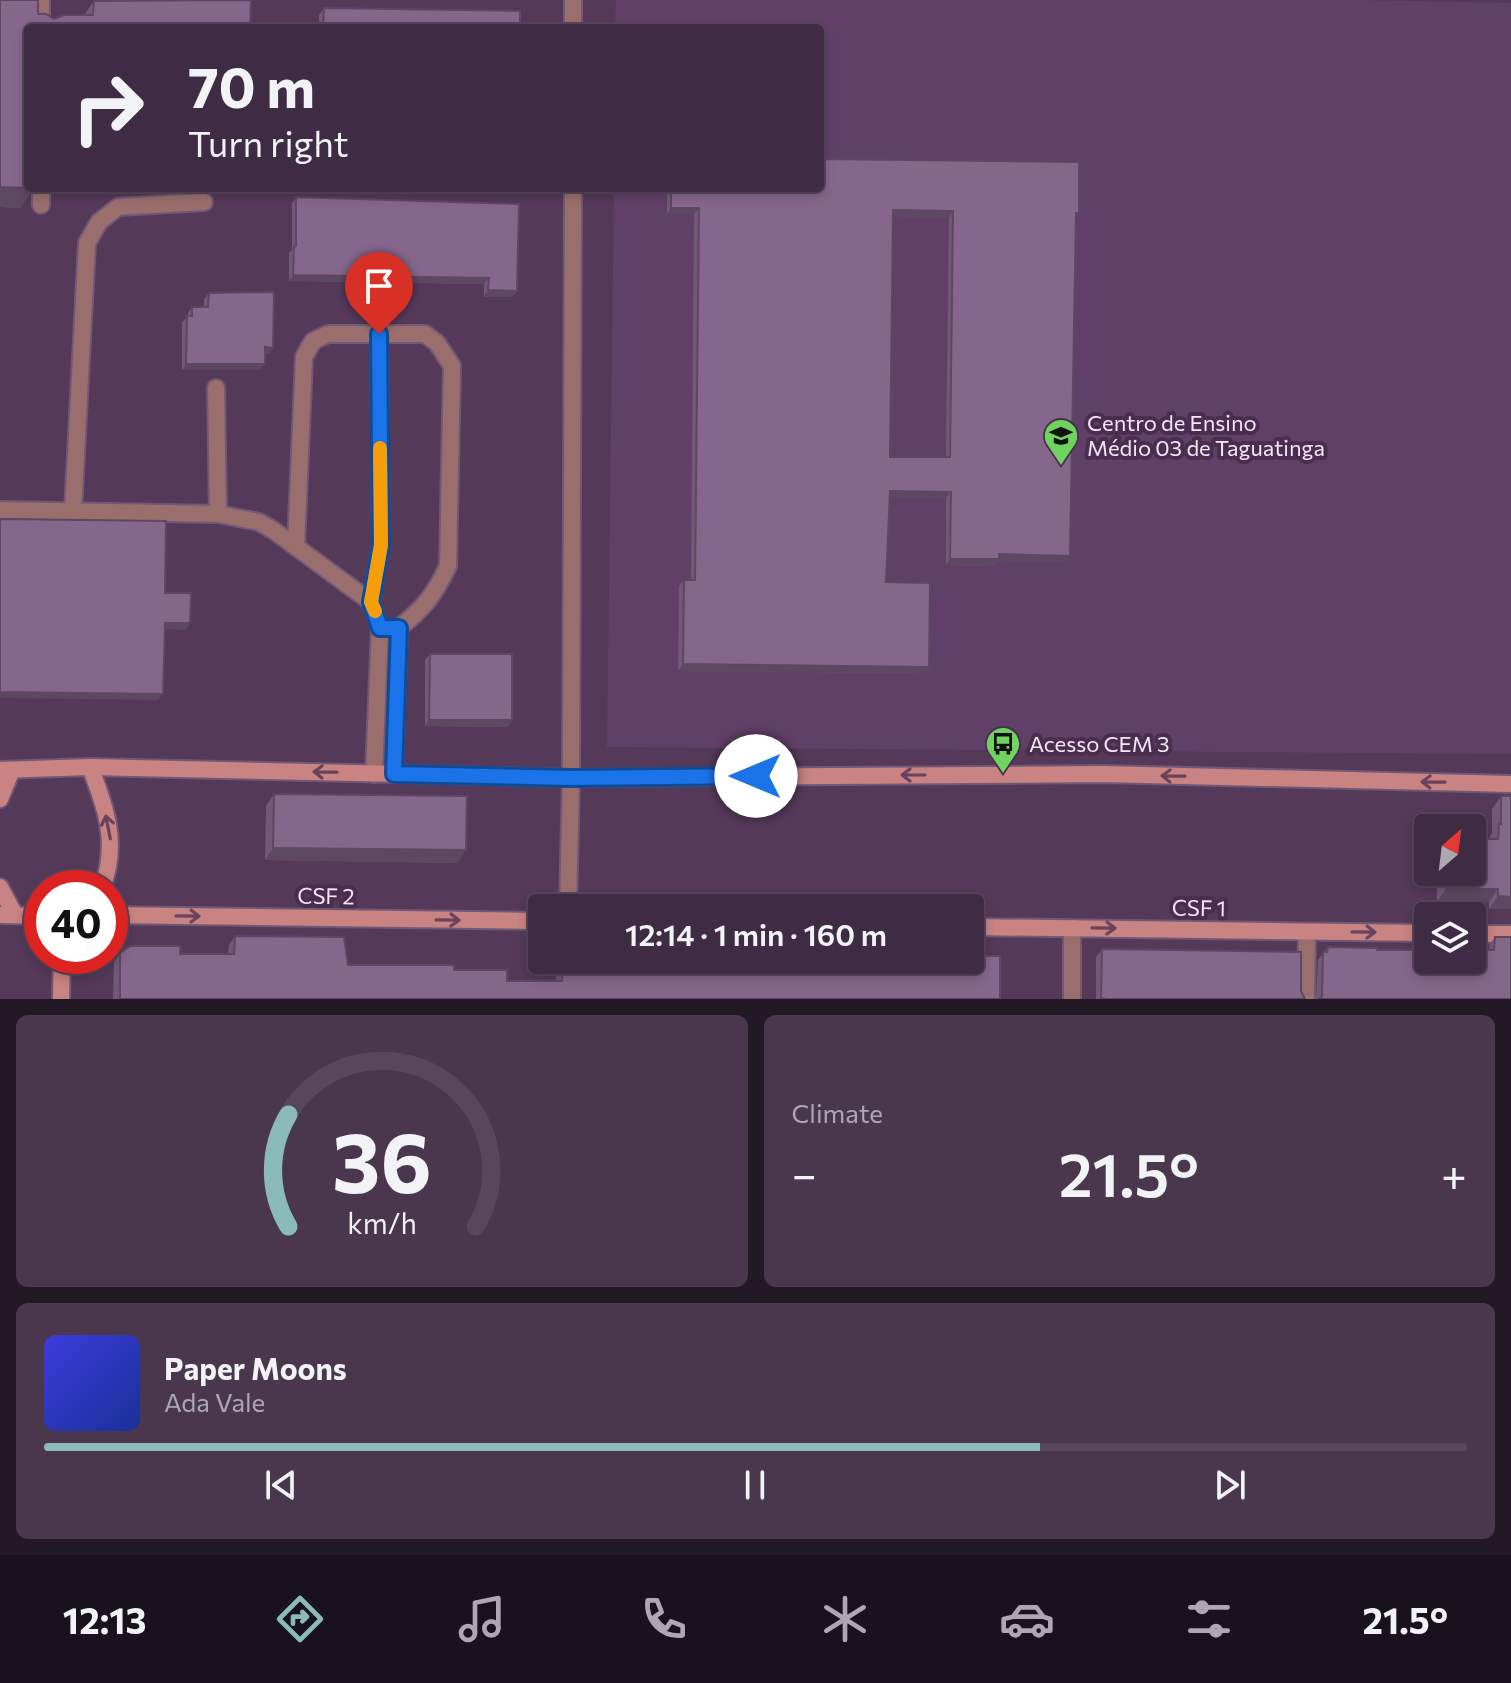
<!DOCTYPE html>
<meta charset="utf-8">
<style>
:root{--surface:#3f2b43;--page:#4a374e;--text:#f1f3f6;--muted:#ada7b2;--line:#58475c;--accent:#8bbbb9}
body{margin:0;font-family:Commissioner,sans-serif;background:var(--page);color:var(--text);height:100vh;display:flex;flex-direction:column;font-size:30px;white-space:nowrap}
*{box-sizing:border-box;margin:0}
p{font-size:26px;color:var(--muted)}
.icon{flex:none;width:44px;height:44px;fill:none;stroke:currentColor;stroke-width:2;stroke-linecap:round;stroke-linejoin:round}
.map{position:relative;height:999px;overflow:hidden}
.sheet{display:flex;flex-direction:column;gap:16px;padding:16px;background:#231825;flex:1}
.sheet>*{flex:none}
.guide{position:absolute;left:24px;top:24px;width:800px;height:168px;border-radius:8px;box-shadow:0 4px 12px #0003,0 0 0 2px var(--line);background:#3f2b43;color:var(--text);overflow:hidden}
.needle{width:52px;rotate:28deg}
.buttons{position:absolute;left:1414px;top:814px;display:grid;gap:16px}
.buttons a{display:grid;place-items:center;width:72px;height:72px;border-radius:8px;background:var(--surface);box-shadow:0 4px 12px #0003,0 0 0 2px var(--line);font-size:40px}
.speed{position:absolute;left:24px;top:870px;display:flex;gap:16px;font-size:40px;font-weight:700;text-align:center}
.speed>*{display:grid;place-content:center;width:104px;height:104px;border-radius:50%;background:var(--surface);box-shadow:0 4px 12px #0003,0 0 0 2px var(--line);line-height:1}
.speed .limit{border:12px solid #d22;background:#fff;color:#111}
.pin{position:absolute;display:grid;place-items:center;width:68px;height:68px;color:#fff;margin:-82px -34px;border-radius:50% 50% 50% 0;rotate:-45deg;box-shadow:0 0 8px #0007}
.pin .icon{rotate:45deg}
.me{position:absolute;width:88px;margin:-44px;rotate:270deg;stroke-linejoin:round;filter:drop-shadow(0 0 6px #0008)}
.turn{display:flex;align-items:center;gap:28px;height:168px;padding:0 32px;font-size:36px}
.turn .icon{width:104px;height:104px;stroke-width:2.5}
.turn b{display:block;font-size:56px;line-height:68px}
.big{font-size:60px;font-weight:600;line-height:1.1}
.sheet .widget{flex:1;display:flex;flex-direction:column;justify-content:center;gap:12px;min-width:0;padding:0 28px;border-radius:12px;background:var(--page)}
.sheet .dial{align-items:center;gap:0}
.dial svg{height:208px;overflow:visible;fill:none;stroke:var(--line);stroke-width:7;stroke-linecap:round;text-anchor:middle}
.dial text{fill:var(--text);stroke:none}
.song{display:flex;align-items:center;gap:24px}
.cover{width:96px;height:96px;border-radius:12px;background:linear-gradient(135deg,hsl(240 70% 55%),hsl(230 70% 35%))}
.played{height:8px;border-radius:4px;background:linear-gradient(90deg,var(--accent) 70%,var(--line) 70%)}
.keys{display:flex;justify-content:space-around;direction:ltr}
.heat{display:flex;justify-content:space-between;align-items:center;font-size:44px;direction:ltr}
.sheet .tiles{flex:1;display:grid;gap:16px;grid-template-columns:1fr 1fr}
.widget:last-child{grid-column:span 2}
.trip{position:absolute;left:528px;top:894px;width:456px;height:80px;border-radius:8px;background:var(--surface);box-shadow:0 4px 12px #0003,0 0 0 2px var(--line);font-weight:600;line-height:80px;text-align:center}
.tabs{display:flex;height:128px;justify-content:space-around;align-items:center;background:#19111b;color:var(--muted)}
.tabs .icon{width:56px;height:56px}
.tabs .selected{color:var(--accent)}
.tabs b{font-size:36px;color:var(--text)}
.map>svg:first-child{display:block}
</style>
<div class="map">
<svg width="1511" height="999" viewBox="0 0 1511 999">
<rect width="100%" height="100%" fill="#543959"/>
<polygon fill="#614067" points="616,0 1357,0 1511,3 1511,754 607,747 614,188 820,188 820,28 615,28"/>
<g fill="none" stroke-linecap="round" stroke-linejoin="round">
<defs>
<g id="lane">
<polyline points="41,28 41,0"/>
<polyline points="41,205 41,188"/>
<polyline points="216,388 218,514"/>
<polyline points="0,510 218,514 259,522 273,530 371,602 380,628 374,774"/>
<polyline points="73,511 87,243 99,222 118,207 204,202"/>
<path d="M296 547 304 357 313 341 328 334H425L437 343 452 366 448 566C435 594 424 608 399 628H380"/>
<polyline points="371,602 381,545 379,334"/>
<polyline points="394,774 399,628"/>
</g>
<g id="street">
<polyline points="573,28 573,0"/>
<polyline points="568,908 571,778 573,188"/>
<polyline points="1072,928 1072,999"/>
<polyline points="1306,999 1307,932"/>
</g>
<g id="secondary">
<path d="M90 767C106 809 119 843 102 888"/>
<polyline points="0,770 90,767 571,778 1104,774 1511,784"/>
<polyline points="0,799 12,770"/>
<polyline points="0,887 15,915"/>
<polyline points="0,915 42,916"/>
<polyline points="110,915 542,921"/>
<polyline points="970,927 1428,933"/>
<polyline points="1472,934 1511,934"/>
<polyline points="61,999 62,956"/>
</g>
</defs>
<use href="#lane" stroke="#715876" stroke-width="20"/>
<use href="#street" stroke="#715876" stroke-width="20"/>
<use href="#secondary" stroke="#715876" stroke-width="20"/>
<use href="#lane" stroke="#9a6e6c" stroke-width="16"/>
<use href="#street" stroke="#9a6e6c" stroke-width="16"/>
<use href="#secondary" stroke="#c88382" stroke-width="16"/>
</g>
<g fill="#725978" fill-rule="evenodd">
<polygon points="0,0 38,0 38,14 46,14 54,19 64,15 84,15 94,1 251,0 250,28 28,28 28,188 34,188 20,208 0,207"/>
<polygon points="324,8 520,28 319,28 319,15"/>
<path d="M667 188H820L1076 218 1066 562 998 561 994 566 946 565V498H889L886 582 925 673 678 671 679 586 684 580H691L694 214H667ZM893 217 949 218 946 457H890Z"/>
<polygon points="296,197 519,204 513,297 484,297 484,284 289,281 289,253 292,250 292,203"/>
<polygon points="209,293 269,354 265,354 260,370 182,370 182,322 188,316 188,313 192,307 204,307 204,299"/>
<polygon points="430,654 512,720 508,727 425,726 425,660"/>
<polygon points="274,794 458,863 265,860 266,806"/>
<polygon points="1501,796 1511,796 1511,909 1489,909 1489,902 1437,902 1437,872 1472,872 1492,833 1492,809"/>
<polygon points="235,936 348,965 454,970 507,981 556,981 557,960 781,960 781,965 833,964 836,960 970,960 1000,999 113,999 114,962 120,953 228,954 229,945"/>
<polygon points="1495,937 1511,999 1316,999 1318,960 1328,947 1377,950 1489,950 1489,945"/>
<polygon points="1102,949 1301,991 1305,999 1096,999 1096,957"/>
</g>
<g fill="#5d4861">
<polygon points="0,187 34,188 20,208 0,207"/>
<polygon points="671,208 699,208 694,214 667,214"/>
<polygon points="893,210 953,211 949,218 889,217"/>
<polygon points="293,275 489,278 484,284 289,281"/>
<polygon points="488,290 517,291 513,297 484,297"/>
<polygon points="265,347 273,348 269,354 260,354"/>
<polygon points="186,364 265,364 260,370 182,370"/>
<polygon points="890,491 951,492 946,498 885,498"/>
<polygon points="999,554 1070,556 1066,562 998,561 994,566 946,565 950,559"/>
<polygon points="165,623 190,623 186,630 160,629"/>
<polygon points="683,664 929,667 925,673 678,671"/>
<polygon points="0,692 163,694 158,700 0,698"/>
<polygon points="429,720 512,720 508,727 425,726"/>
<polygon points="273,848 466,850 458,863 265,860"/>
<polygon points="1446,889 1498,889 1489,902 1437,902"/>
<polygon points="1498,896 1511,897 1511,909 1489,909"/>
</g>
<g fill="#85678b" stroke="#5d4861" stroke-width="2" fill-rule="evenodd">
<polygon points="0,0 38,0 38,14 46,14 54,19 64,15 93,15 94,1 251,0 250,28 28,28 28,188 0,187"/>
<polygon points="324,8 520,11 520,28 323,28"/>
<path d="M820 159 1079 162V213H1076L1070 556 999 554V559H950L951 492 890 491 886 582 930 583 929 667 683 664 684 580H695L699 208H671V188H820ZM893 210 953 211 950 457H890Z"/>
<polygon points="296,197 519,204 517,291 488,290 489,278 293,275 294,247 296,246"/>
<polygon points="274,292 273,348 265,347 265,364 186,364 187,316 192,316 192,307 208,307 209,293"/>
<polygon points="0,519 166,521 165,593 191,593 190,623 165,623 163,694 0,692"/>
<polygon points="430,654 512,654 512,720 429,720"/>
<polygon points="274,794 467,796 466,850 273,848"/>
<polygon points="1501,796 1511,796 1511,897 1498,896 1498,889 1446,889 1446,872 1472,872 1472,839 1498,839 1499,824 1501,824"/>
<polygon points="235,936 344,937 348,965 454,965 454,970 507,970 507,981 562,981 563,960 781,960 781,965 836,964 836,960 970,960 970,956 1000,956 1000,999 120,999 120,953 130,946 180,946 180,954 234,954"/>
<polygon points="1495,937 1511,937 1511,999 1319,999 1322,996 1323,952 1327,952 1328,947 1377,948 1377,950 1428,950 1428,960 1472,960 1472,950 1494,950"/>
<polygon points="1102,949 1301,952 1301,991 1305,999 1107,999 1101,998"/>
</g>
<defs><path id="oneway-shaft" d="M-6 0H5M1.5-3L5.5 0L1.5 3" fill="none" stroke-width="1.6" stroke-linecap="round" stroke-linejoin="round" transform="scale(2)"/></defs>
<g stroke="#69435b">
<use href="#oneway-shaft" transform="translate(325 772) rotate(-179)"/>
<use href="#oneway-shaft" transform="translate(913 775) rotate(180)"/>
<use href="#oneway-shaft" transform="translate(1173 776) rotate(-179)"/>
<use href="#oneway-shaft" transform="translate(1433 782) rotate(-179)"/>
<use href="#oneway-shaft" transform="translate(108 827) rotate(-101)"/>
<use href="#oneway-shaft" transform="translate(188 916) rotate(1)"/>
<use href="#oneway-shaft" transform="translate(448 920) rotate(1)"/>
<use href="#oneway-shaft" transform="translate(1104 928) rotate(1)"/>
<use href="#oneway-shaft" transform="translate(1364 932) rotate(1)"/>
</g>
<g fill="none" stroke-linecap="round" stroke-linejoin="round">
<defs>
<polyline id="route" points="379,334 381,545 371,602 380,628 399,628 394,774 571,778 756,776"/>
</defs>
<use href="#route" stroke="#114b97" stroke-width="20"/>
<use href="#route" stroke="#1a73e8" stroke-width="14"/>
<polyline stroke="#f59e0b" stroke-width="14" points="375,611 371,602 381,545 380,448"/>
</g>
<defs>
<symbol id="school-pin" viewBox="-11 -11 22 30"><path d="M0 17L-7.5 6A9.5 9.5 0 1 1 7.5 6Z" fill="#6fd35f" stroke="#492e4e"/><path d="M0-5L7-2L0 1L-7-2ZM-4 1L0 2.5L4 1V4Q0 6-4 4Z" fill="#111"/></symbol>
<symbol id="bus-pin" viewBox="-11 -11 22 30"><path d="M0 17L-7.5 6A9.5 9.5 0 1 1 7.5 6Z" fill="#6fd35f" stroke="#492e4e"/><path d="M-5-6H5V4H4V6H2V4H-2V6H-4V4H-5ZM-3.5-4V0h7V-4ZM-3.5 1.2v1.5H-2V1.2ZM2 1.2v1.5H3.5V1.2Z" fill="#111"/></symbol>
</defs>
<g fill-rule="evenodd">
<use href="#school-pin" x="1041" y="416" width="40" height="54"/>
<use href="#bus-pin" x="983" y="724" width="40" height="54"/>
</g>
<g text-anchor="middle" stroke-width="8" stroke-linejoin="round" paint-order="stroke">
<g font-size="22" fill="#f6e5f9" stroke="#492e4e" text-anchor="start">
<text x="1087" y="431">Centro de Ensino<tspan x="1087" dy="25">Médio 03 de Taguatinga</tspan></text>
<text x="1029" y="752">Acesso CEM 3</text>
</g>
<g font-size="22" fill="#f6e5f9" stroke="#492e4e">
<text transform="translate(326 896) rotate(1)" y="8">CSF 2</text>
<text transform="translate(1199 908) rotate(1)" y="8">CSF 1</text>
</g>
</g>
</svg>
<div class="buttons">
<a><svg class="needle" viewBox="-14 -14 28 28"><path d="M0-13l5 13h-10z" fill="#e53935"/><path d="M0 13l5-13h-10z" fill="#ada7b2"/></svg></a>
<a><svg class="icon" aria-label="layers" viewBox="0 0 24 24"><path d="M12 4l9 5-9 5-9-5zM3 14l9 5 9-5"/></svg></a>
</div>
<div class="speed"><div class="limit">40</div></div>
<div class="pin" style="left:379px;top:334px;background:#d93025"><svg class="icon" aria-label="arrive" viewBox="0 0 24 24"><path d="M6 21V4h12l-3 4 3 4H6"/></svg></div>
<svg class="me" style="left:756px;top:776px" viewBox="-20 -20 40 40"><circle r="19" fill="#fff"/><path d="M0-13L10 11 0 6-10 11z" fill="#1a73e8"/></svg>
<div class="trip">12:14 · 1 min · 160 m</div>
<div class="guide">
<div class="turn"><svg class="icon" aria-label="right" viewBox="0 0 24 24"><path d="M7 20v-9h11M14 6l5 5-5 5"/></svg><div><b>70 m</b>Turn right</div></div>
</div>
</div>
<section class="sheet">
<div class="tiles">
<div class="widget dial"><svg viewBox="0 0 100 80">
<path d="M14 69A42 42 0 1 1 86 69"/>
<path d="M14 69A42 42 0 0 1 14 26" stroke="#8bbbb9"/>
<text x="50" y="56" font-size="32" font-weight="700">36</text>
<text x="50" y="72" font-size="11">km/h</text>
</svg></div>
<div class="widget"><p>Climate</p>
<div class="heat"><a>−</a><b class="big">21.5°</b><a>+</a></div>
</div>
<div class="widget">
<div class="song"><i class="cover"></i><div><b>Paper Moons</b><p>Ada Vale</p></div></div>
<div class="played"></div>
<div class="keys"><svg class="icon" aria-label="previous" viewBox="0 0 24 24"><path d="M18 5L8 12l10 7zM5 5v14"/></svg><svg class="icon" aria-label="pause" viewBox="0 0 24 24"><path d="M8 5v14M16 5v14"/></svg><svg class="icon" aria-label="next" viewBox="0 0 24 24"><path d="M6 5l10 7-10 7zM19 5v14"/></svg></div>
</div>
</div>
</section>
<nav class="tabs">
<b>12:13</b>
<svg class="icon selected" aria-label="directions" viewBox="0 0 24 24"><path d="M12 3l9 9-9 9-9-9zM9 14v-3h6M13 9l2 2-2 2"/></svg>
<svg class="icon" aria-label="music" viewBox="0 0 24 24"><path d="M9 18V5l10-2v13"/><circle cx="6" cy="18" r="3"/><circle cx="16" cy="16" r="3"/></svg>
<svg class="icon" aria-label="phone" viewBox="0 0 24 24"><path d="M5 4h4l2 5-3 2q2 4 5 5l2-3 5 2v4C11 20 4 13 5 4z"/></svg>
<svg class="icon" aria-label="climate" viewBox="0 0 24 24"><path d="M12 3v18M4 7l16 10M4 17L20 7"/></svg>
<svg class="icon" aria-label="car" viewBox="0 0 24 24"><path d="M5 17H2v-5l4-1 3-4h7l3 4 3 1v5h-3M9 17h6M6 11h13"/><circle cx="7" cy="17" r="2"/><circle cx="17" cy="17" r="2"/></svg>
<svg class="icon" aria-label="filters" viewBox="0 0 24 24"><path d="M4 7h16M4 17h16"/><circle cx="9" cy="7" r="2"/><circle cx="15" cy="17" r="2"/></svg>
<b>21.5°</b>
</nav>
